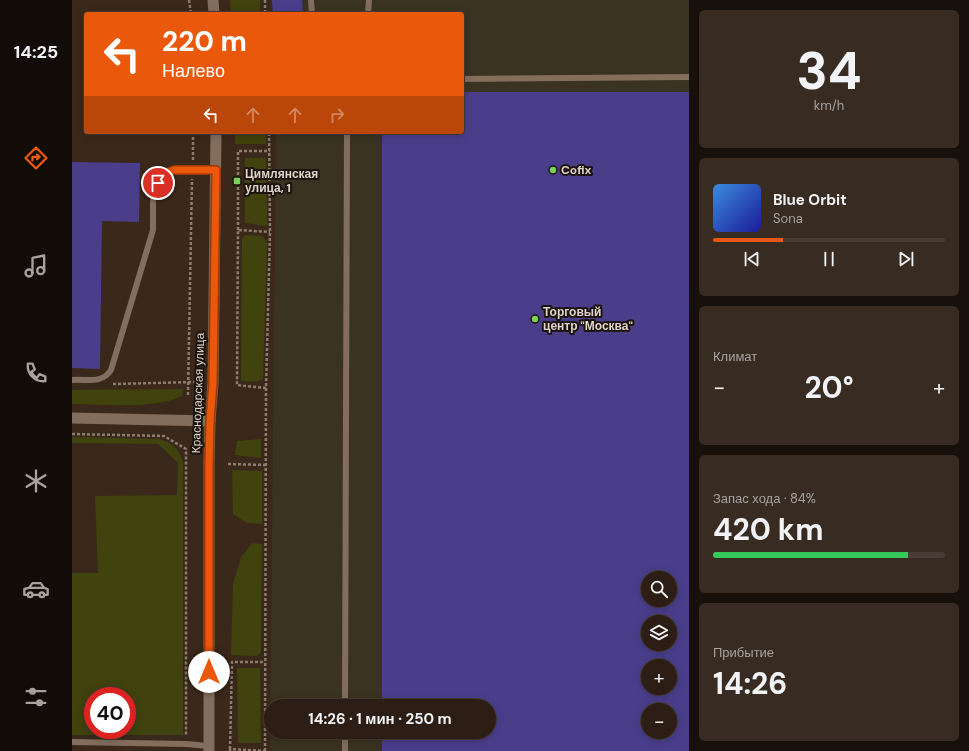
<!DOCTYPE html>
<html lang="ru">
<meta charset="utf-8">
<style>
:root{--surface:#2c1e14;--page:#382b22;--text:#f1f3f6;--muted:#a6a2a0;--line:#483c34;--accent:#ea580c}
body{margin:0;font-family:"DM Sans",sans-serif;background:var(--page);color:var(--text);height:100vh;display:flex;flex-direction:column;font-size:15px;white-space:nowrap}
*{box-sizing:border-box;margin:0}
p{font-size:13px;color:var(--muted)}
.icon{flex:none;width:22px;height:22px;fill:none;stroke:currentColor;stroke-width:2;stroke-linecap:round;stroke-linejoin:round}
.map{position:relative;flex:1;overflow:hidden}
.panel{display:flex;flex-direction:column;gap:10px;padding:10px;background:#18100b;width:280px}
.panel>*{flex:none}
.banner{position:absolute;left:12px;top:12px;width:380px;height:122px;border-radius:4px;box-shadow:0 2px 10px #0003,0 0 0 1px var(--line);background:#ea580c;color:#fff;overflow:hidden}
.buttons{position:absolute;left:569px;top:571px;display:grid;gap:8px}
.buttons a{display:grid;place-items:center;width:36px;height:36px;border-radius:50%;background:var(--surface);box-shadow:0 2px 10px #0003,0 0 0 1px var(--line);font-size:20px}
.speed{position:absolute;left:12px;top:687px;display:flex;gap:8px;font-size:20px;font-weight:700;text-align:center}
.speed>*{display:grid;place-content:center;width:52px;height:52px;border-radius:50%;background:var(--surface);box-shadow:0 2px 10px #0003,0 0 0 1px var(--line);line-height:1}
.speed .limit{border:6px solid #d22;background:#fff;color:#111}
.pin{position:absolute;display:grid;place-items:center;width:34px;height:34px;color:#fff;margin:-17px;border:2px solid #fff;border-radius:50%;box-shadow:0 1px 4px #0007}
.me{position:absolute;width:44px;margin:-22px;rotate:0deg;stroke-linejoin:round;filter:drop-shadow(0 0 3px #0008)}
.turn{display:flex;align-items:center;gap:14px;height:84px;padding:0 12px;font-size:18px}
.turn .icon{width:52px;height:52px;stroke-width:2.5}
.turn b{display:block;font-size:28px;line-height:34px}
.lanes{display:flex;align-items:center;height:38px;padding:0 12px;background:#0003;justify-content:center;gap:20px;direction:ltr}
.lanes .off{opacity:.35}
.big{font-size:30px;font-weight:700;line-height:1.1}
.panel .card{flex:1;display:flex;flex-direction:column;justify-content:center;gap:6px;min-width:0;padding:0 14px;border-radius:6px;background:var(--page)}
.panel .dial{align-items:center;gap:0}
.dial b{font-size:52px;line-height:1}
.song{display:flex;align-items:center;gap:12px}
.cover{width:48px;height:48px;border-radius:6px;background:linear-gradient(135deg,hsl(210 70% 55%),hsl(240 70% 35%))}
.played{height:4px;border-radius:2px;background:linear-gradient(90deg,var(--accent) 30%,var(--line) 30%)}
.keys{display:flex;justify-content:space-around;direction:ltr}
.heat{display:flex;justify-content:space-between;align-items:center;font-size:22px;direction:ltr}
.charge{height:6px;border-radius:3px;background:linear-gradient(90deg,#34c759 84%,var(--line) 0)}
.trip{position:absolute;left:192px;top:699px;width:232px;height:40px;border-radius:20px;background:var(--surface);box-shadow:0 2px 10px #0003,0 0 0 1px var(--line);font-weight:700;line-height:40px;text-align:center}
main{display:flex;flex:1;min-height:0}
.tab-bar{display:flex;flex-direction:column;width:72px;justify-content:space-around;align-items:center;background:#120c08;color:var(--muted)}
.tab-bar .icon{width:28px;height:28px}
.tab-bar .selected{color:var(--accent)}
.tab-bar b{font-size:18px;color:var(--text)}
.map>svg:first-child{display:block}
</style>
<main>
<nav class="tab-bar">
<b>14:25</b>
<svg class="icon selected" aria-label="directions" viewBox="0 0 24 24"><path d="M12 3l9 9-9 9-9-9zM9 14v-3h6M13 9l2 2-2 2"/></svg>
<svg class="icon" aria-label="music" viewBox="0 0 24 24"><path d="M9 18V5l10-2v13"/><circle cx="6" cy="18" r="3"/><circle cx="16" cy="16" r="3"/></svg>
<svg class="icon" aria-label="phone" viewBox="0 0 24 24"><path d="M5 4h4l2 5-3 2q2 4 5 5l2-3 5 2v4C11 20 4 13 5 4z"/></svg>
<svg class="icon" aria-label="climate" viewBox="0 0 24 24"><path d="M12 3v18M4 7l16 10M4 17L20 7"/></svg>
<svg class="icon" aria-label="car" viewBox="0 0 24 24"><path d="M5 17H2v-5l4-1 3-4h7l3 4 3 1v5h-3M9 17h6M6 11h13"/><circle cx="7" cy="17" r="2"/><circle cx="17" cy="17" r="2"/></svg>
<svg class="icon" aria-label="filters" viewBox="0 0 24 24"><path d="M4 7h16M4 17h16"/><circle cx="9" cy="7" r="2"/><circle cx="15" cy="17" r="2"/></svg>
</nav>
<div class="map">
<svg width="617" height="751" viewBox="0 0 617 751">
<rect width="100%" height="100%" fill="#3a281a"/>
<path fill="#3a3322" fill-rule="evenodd" d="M199 0H617V751H201L198 747 204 132H390V14H200ZM576 578H598V600H576ZM576 622H598V644H576ZM576 666H598V688H576ZM199 706H417V732H199ZM576 710H598V732H576Z"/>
<g fill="#40430d" fill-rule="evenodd">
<polygon points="158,0 188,0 188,14 159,14"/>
<rect x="163" y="132" width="31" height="12"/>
<polygon points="173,158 194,158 195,226 173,223"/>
<polygon points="173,235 191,236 195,243 191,379 185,382 169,381 170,239"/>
<path d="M111 389 110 396C80 410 34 404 0 404V390Z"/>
<path d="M0 437 88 439C102 444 107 449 111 462V735H0V573H26L23 496 105 495 106 463 86 444 0 443ZM21 696H55V730H21Z"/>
<polygon points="189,439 189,458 163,455 165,441"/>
<polygon points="160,470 190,471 190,524 175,523 161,514"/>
<polygon points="180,543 190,544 189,652 185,656 159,655 161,584 169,557"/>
<polygon points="165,668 188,668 189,743 166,743"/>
</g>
<g fill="#4a3e8b" fill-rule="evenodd">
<polygon points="200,0 230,0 231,14 201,14"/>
<path d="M390 92H617V751H310V732H417V706H310V132H390ZM576 578H598V600H576ZM576 622H598V644H576ZM576 666H598V688H576ZM576 710H598V732H576Z"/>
<polygon points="0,162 68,163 67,222 30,221 28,369 0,368"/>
</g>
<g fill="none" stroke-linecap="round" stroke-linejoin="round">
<g stroke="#8c7d71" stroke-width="2.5" stroke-dasharray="3 2" stroke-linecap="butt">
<polyline points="117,0 119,14"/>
<polyline points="193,0 193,14"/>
<polyline points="121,160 121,132"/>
<polyline points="166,230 166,151 198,151"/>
<polyline points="41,384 124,382"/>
<polyline points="194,388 165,385 166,230 198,232"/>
<polyline points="116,395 120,179"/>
<polyline points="0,434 92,436 114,449 114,735"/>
<polyline points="156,464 194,465"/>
<polyline points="158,749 160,662 193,662"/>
<polyline points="158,751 158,749 193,751"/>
<polyline points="193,751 194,388 198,232 197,132"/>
</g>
<g stroke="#836e5e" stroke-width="6">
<polyline points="239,0 240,14"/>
<polyline points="296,14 297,0"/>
<polyline points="390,79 617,77"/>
<path d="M0 380C15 379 30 384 39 370L81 230V190L90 175 102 170H144"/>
<polyline points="273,706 275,132"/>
<polyline points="0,742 114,744 137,746"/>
<polyline points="273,751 273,732"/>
</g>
<polyline stroke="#836e5e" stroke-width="11" points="0,418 138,421"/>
<g stroke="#836e5e" stroke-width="11">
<polyline points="141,0 142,14"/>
<polyline points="137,751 137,463 138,421 141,383 144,132"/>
</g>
</g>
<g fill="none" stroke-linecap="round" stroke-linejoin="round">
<defs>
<polyline id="route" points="86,183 90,175 102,170 144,170 141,383 138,421 137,463 137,672"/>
</defs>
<use href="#route" stroke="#983908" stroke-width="10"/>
<use href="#route" stroke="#ea580c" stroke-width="7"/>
</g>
<g fill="#78d158" stroke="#1b130d" stroke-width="1.5">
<circle cx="481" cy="170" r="4"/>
<rect x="161" y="177" width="8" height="8" rx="2"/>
<circle cx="463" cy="319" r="4"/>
</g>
<g text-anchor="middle" stroke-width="4" stroke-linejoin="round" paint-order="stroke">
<g font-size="12" font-weight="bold" fill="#dfd3ca" stroke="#1b130d" text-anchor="start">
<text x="489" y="174">Cofix</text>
<text x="173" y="178">Цимлянская<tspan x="173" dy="14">улица, 1</tspan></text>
<text x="471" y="316">Торговый<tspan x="471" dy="14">центр "Москва"</tspan></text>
</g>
<g font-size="12" fill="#dfd3ca" stroke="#1b130d">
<text transform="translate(126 393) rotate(-88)" y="4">Краснодарская улица</text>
</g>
</g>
</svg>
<div class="buttons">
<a><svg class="icon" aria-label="search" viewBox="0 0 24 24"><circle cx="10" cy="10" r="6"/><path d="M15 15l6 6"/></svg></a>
<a><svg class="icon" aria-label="layers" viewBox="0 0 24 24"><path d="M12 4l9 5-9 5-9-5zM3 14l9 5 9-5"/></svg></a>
<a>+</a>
<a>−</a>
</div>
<div class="speed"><div class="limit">40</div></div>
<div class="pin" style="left:86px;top:183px;background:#d93025"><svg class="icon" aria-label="arrive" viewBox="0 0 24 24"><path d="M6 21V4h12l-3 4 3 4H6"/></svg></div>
<svg class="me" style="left:137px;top:672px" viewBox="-20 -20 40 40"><circle r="19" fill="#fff"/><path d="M0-13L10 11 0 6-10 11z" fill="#ea580c"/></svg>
<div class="trip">14:26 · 1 мин · 250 m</div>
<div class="banner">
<div class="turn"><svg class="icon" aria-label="left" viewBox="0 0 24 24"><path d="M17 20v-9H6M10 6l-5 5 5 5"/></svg><div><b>220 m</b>Налево</div></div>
<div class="lanes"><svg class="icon" aria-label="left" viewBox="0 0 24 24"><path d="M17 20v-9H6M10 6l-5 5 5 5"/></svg><svg class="icon off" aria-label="ahead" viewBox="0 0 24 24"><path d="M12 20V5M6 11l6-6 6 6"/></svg><svg class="icon off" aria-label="ahead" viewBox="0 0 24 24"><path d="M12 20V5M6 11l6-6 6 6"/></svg><svg class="icon off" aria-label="right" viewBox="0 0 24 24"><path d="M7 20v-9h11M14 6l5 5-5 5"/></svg></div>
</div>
</div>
<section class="panel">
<div class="card dial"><b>34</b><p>km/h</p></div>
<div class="card">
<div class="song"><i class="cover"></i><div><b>Blue Orbit</b><p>Sona</p></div></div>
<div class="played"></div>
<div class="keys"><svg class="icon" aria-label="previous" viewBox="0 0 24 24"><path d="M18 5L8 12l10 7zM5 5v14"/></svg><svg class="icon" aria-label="pause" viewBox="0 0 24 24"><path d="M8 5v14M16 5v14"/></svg><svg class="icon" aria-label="next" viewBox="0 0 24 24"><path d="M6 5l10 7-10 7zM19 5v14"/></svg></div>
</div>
<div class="card"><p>Климат</p>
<div class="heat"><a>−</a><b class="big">20°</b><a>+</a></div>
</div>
<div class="card"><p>Запас хода · 84%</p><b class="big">420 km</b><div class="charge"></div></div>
<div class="card"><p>Прибытие</p><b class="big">14:26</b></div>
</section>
</main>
